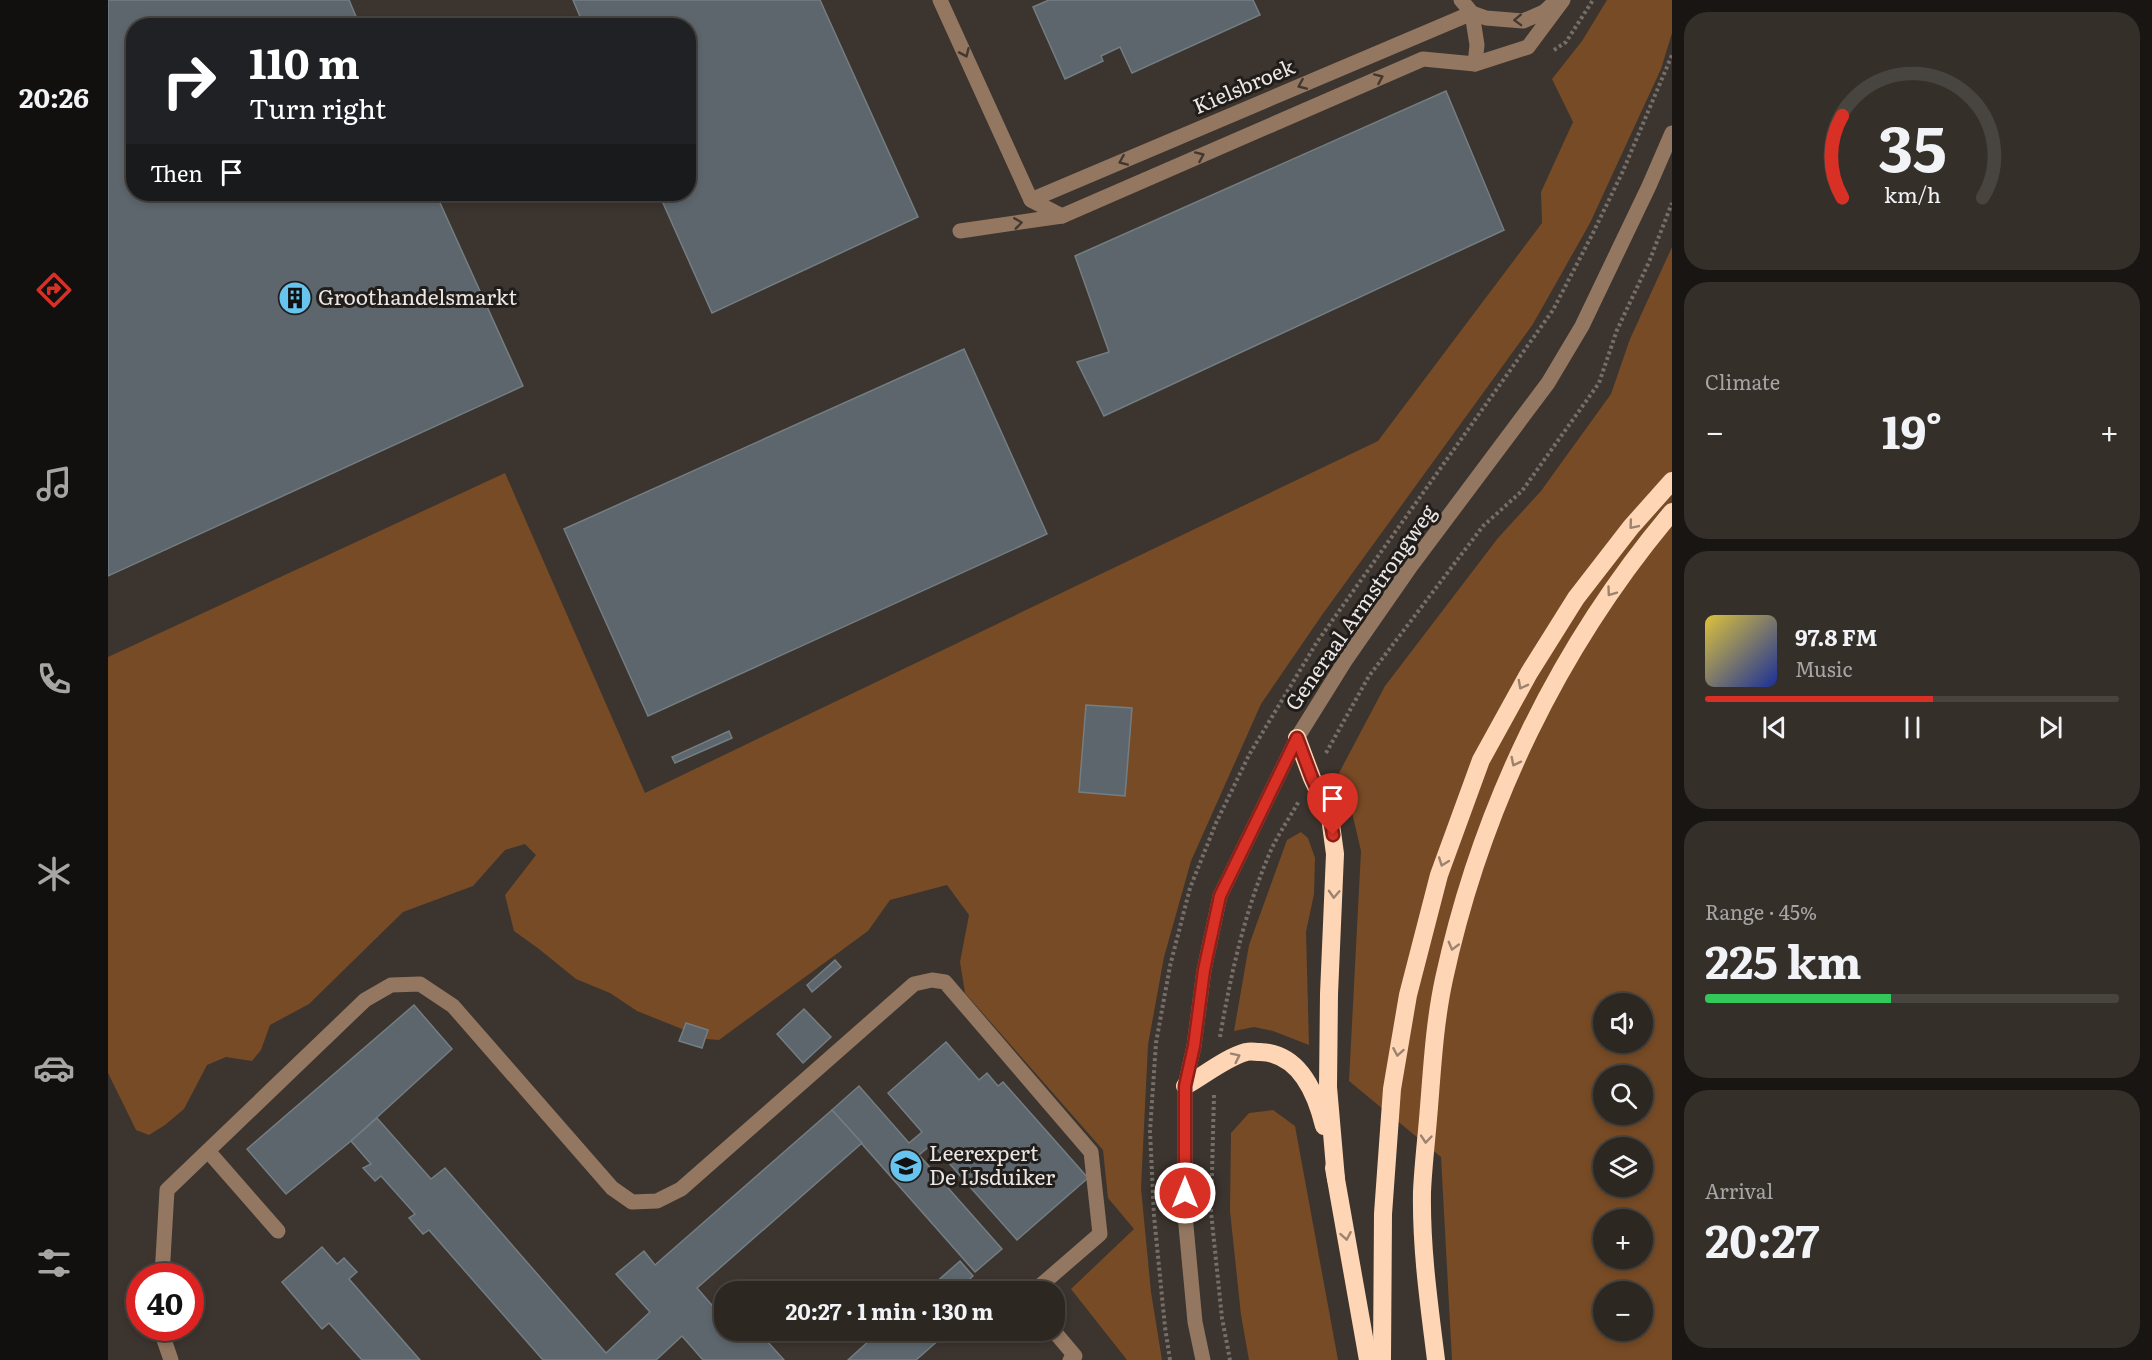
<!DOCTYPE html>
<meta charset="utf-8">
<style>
:root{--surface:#2d2722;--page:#352f2a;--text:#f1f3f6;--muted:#a7a5a5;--line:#484440;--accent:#d93025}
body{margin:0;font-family:Literata,serif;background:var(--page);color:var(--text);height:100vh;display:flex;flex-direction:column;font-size:22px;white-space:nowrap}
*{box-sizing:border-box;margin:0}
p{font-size:20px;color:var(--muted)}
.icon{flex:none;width:33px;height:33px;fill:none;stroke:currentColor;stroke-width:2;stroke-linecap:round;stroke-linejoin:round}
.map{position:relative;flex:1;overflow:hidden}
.details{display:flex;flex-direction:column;gap:12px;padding:12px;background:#191513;width:480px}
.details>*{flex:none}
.top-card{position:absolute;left:18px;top:18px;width:570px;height:183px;border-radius:24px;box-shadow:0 3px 9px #0003,0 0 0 2px var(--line);background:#202124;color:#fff;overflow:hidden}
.controls{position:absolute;left:1485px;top:993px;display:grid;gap:12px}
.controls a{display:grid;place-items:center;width:60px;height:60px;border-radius:50%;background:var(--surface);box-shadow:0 3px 9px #0003,0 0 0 2px var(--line);font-size:30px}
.speed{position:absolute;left:18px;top:1263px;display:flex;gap:12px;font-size:30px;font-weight:700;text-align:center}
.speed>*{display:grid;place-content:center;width:78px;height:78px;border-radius:50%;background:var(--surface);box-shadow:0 3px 9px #0003,0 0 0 2px var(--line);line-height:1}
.speed .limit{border:9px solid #d22;background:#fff;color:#111}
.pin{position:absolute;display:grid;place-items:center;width:51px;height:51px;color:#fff;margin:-62px -26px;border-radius:50% 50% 50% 0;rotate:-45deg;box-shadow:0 0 6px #0007}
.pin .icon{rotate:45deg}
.me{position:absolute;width:66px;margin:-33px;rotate:0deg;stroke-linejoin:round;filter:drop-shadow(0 0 4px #0008)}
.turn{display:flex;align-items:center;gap:21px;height:126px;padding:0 24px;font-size:27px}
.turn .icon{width:78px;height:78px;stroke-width:2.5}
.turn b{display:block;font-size:42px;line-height:51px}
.then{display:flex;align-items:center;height:57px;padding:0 24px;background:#0003;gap:12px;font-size:22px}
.big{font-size:45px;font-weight:700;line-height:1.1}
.details .tile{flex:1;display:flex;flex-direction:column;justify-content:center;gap:9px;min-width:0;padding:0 21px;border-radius:24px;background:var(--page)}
.details .dial{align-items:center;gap:0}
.dial svg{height:156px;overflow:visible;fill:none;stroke:var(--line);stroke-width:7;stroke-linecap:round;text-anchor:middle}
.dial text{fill:var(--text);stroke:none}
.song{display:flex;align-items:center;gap:18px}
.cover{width:72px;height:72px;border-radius:9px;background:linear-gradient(135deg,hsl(50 70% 55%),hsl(230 70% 35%))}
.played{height:6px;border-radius:3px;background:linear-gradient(90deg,var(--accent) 55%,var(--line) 55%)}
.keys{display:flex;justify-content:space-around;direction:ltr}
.heat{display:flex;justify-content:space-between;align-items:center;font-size:33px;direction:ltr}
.charge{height:9px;border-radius:4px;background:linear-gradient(90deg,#34c759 45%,var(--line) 0)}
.trip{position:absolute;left:606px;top:1281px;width:351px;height:60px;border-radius:24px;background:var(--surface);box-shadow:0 3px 9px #0003,0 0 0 2px var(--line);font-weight:700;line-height:60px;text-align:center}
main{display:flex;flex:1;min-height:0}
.dock{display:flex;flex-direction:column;width:108px;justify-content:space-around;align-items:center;background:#12100e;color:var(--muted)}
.dock .icon{width:42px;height:42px}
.dock .selected{color:var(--accent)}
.dock b{font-size:27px;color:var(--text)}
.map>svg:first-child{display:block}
</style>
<main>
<nav class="dock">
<b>20:26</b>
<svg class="icon selected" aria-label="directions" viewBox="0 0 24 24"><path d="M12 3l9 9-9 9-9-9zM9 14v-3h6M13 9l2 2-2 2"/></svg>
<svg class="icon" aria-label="music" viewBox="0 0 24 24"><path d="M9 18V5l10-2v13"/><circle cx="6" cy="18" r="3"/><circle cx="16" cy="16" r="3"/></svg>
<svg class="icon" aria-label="phone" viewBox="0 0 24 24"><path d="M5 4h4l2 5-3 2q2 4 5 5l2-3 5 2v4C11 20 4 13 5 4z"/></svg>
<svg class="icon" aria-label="climate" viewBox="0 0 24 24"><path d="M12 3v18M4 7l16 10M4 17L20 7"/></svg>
<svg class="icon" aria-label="car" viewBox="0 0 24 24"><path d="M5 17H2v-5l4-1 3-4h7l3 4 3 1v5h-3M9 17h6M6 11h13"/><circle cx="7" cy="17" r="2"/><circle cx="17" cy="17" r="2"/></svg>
<svg class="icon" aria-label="filters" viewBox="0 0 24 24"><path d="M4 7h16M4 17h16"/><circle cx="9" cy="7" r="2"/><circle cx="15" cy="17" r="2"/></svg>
</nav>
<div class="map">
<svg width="1564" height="1360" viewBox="0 0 1564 1360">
<rect width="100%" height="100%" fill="#3c342e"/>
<g fill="#774b25" fill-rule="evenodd">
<polygon points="1499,0 1564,0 1564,33 1553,69 1482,223 1425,324 1214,615 1153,704 1083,861 1056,957 1040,1045 1033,1188 1043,1292 1054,1360 1019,1360 963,1289 1026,1229 1000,1198 995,1150 857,993 852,962 861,915 839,885 782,900 760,931 611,1040 599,1039 529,1011 502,993 468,979 431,949 406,931 397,895 428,855 417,844 397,850 365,886 295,912 201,1004 162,1025 153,1050 144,1061 118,1057 99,1065 76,1109 57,1125 41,1135 28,1130 0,1073 0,657 397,473 537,793 1270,441 1434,223 1433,192 1465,122 1444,79 1474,41"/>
<path d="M1564 247V1360H1344L1333 1157 1241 1081 1253 851 1243 808 1231 773 1277 686 1390 538 1433 491 1503 394 1522 339ZM1496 1004H1534V1042H1496ZM1496 1076H1534V1114H1496ZM1496 1148H1534V1186H1496ZM1496 1220H1534V1258H1496ZM1496 1292H1534V1330H1496Z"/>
<polygon points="1193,832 1200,838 1207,858 1206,894 1198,932 1201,1045 1165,1031 1146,1027 1126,1031 1141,945 1179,840"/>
<polygon points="1165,1110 1187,1126 1230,1360 1141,1360 1133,1315 1122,1211 1123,1133 1141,1113"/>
</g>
<g fill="#5c666c" stroke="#737e83" stroke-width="1.5">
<polygon points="0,0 241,0 252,26 26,26 26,194 328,194 415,386 0,576"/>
<polygon points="465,0 712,0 810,217 604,313 551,194 580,194 580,26 476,26"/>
<polygon points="941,0 1145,0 1152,15 1024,73 1012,47 993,56 995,61 957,79 925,7"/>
<polygon points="1338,91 1396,230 996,416 969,362 1001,352 967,256"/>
<polygon points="856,349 939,534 540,716 456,529"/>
<polygon points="978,705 1024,708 1017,796 971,792"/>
<polygon points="621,731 624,738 567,763 564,757"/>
<polygon points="727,960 733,967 704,992 699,985"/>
<polygon points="306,1005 344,1049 243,1141 178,1194 139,1149"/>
<polygon points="696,1009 723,1037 695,1063 669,1034"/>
<polygon points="578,1023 600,1030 594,1048 571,1041"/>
<polygon points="838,1042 871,1080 879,1073 890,1086 895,1082 980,1178 909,1240 824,1144 811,1155 894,1249 867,1272 724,1110 751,1086 801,1143 814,1132 780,1093"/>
<polygon points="724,1110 754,1143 589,1288 616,1319 616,1330 649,1330 676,1360 595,1360 574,1336 548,1360 435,1360 321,1230 315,1234 301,1218 307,1214 273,1176 267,1181 255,1168 263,1164 243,1141 269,1118 323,1179 337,1168 498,1353 542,1312 508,1274 536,1251 547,1265"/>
<polygon points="214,1247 229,1264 236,1258 249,1272 241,1279 312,1360 254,1360 221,1323 214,1329 174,1282"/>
<polygon points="852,1261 865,1276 851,1289 853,1292 817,1292"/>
<polygon points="773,1330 842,1330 808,1360 740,1360"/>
</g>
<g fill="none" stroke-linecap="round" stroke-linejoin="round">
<g stroke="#756e69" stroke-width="4" stroke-dasharray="3 3" stroke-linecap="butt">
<polyline points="1446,50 1458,42 1485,0"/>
<polyline points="1218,753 1261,676 1375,526 1414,491 1491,383 1509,330 1541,262 1564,203"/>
<path d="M1112 1037C1123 973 1137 910 1163 850 1171 833 1182 817 1191 801"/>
<polyline points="1106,1095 1103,1212 1114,1318 1122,1360"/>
<polyline points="1062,1360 1057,1327 1046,1216 1042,1131 1048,1043 1062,966 1082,888 1108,823 1141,755 1209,642 1445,310 1484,235 1515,171 1564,55"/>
</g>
<g stroke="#937761" stroke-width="15">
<polyline points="832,0 923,200 954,216"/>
<polyline points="1353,0 1364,13 1378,18 1415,21 1436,12 1448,1"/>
<polyline points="1364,13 1369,45 1367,64"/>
<polyline points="923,200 1364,13"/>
<polyline points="852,231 954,216 1315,59 1367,64 1420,47 1455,0"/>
<polyline points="100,1151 170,1231"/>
<polyline points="54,1276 59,1190 257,1000 283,985 312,984 345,1006 504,1188 524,1202 549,1201 573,1189 806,984 824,980 837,982 983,1152 992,1234 925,1292"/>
<polyline points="52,1328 63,1360"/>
<polyline points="945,1330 967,1356 962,1360"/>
<polyline points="1095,1360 1087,1322 1077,1215 1077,1086 1086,1046 1096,970 1112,896 1189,738 1237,661 1303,566 1440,383 1474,326 1541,186 1564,133"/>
</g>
<g stroke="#ffd6b5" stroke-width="18">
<polyline points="1189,738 1204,778 1222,817 1227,854 1221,994 1220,1087 1228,1179"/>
<path d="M1077 1086C1097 1075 1117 1058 1138 1052 1143 1051 1147 1052 1152 1052 1191 1053 1208 1093 1216 1126"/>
<polyline points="1226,1168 1260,1360"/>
<polyline points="1274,1360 1275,1214 1284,1089 1300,995 1331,875 1373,760 1421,673 1468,598 1523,527 1564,481"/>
<path d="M1328 1360C1321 1304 1313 1248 1314 1192 1315 1168 1318 1143 1320 1119 1324 1073 1326 1025 1336 979 1373 808 1451 646 1564 512"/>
</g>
</g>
<defs><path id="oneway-chevron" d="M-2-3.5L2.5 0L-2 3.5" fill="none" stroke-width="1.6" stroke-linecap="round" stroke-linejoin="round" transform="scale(1.5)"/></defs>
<g stroke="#42382f">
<use href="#oneway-chevron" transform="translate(1410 20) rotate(178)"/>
<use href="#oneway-chevron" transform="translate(857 53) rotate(66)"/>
<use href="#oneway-chevron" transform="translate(1271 78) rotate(-24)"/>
<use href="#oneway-chevron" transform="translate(1194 85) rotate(157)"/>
<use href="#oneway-chevron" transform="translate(1092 156) rotate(-24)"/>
<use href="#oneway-chevron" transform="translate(1015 161) rotate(157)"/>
<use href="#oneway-chevron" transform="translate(910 223) rotate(-8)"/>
</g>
<g stroke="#9b836f">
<use href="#oneway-chevron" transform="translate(1525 525) rotate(130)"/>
<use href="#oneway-chevron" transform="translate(1503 592) rotate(126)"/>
<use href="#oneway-chevron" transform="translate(1414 685) rotate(118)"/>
<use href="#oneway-chevron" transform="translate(1407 762) rotate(117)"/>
<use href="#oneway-chevron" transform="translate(1335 862) rotate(110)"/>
<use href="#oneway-chevron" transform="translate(1226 894) rotate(93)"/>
<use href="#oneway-chevron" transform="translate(1345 946) rotate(105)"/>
<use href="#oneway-chevron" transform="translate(1290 1052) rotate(100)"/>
<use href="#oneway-chevron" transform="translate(1128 1057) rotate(-26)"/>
<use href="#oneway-chevron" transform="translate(1318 1139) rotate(95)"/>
<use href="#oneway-chevron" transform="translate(1238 1236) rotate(80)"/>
</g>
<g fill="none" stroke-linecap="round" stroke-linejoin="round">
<defs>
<polyline id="route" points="1077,1193 1077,1086 1086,1046 1096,970 1112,896 1189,738 1204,778 1222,817 1225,835"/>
</defs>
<use href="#route" stroke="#8d1f18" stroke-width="15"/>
<use href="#route" stroke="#d93025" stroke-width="10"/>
</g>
<defs>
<symbol id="building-disc" viewBox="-11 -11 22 22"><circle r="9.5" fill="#67c4ef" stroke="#201d1a"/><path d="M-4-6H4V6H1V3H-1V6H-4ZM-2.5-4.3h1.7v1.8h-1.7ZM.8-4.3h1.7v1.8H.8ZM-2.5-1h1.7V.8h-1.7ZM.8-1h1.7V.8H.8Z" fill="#111"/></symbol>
<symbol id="school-disc" viewBox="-11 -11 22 22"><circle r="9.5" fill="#67c4ef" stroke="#201d1a"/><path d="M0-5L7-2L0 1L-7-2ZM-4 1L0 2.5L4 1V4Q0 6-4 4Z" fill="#111"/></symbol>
</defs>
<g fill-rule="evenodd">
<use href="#building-disc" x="168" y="279" width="38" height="38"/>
<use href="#school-disc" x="779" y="1147" width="38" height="38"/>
</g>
<g text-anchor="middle" stroke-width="6" stroke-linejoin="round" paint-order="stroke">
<g font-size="21" fill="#ece7e4" stroke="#201d1a">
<text transform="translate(1136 87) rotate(-23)" y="7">Kielsbroek</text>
<text transform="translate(1253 608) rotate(-55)" y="7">Generaal Armstrongweg</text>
</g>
<g font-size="21" fill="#ece7e4" stroke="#201d1a" text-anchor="start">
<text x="210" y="305">Groothandelsmarkt</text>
<text x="821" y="1161">Leerexpert<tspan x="821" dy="24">De IJsduiker</tspan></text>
</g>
</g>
</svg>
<div class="controls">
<a><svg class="icon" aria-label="sound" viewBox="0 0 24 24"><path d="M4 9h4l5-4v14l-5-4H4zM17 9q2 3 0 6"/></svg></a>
<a><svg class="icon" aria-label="search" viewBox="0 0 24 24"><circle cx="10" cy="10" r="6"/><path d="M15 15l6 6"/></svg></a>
<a><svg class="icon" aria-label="layers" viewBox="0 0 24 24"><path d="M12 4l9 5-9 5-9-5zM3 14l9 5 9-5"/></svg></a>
<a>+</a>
<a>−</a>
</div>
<div class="speed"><div class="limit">40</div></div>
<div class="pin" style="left:1225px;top:835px;background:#d93025"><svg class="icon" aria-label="arrive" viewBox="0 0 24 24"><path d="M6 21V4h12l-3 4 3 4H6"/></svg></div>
<svg class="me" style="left:1077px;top:1193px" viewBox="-20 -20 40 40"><circle r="17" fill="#d93025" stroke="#fff" stroke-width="3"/><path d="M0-11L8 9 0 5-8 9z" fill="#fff"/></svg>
<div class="trip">20:27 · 1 min · 130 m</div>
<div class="top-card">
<div class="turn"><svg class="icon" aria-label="right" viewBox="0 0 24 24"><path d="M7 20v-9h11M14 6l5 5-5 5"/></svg><div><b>110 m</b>Turn right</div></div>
<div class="then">Then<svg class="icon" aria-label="arrive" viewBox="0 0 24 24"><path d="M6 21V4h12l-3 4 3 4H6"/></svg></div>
</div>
</div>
<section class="details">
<div class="tile dial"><svg viewBox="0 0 100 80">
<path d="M14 69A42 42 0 1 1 86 69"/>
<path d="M14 69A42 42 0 0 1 14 27" stroke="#d93025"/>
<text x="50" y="56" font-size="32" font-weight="700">35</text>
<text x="50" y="72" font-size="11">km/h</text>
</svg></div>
<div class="tile"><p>Climate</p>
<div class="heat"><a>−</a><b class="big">19°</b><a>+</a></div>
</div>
<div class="tile">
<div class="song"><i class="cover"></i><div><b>97.8 FM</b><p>Music</p></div></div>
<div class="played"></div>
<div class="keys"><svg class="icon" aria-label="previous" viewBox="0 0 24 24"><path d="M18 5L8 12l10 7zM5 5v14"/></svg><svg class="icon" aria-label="pause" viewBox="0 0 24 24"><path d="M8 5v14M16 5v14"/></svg><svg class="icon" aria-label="next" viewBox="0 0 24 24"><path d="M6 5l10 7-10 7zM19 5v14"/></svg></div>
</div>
<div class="tile"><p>Range · 45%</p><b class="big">225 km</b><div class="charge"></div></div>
<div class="tile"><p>Arrival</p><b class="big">20:27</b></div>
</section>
</main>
